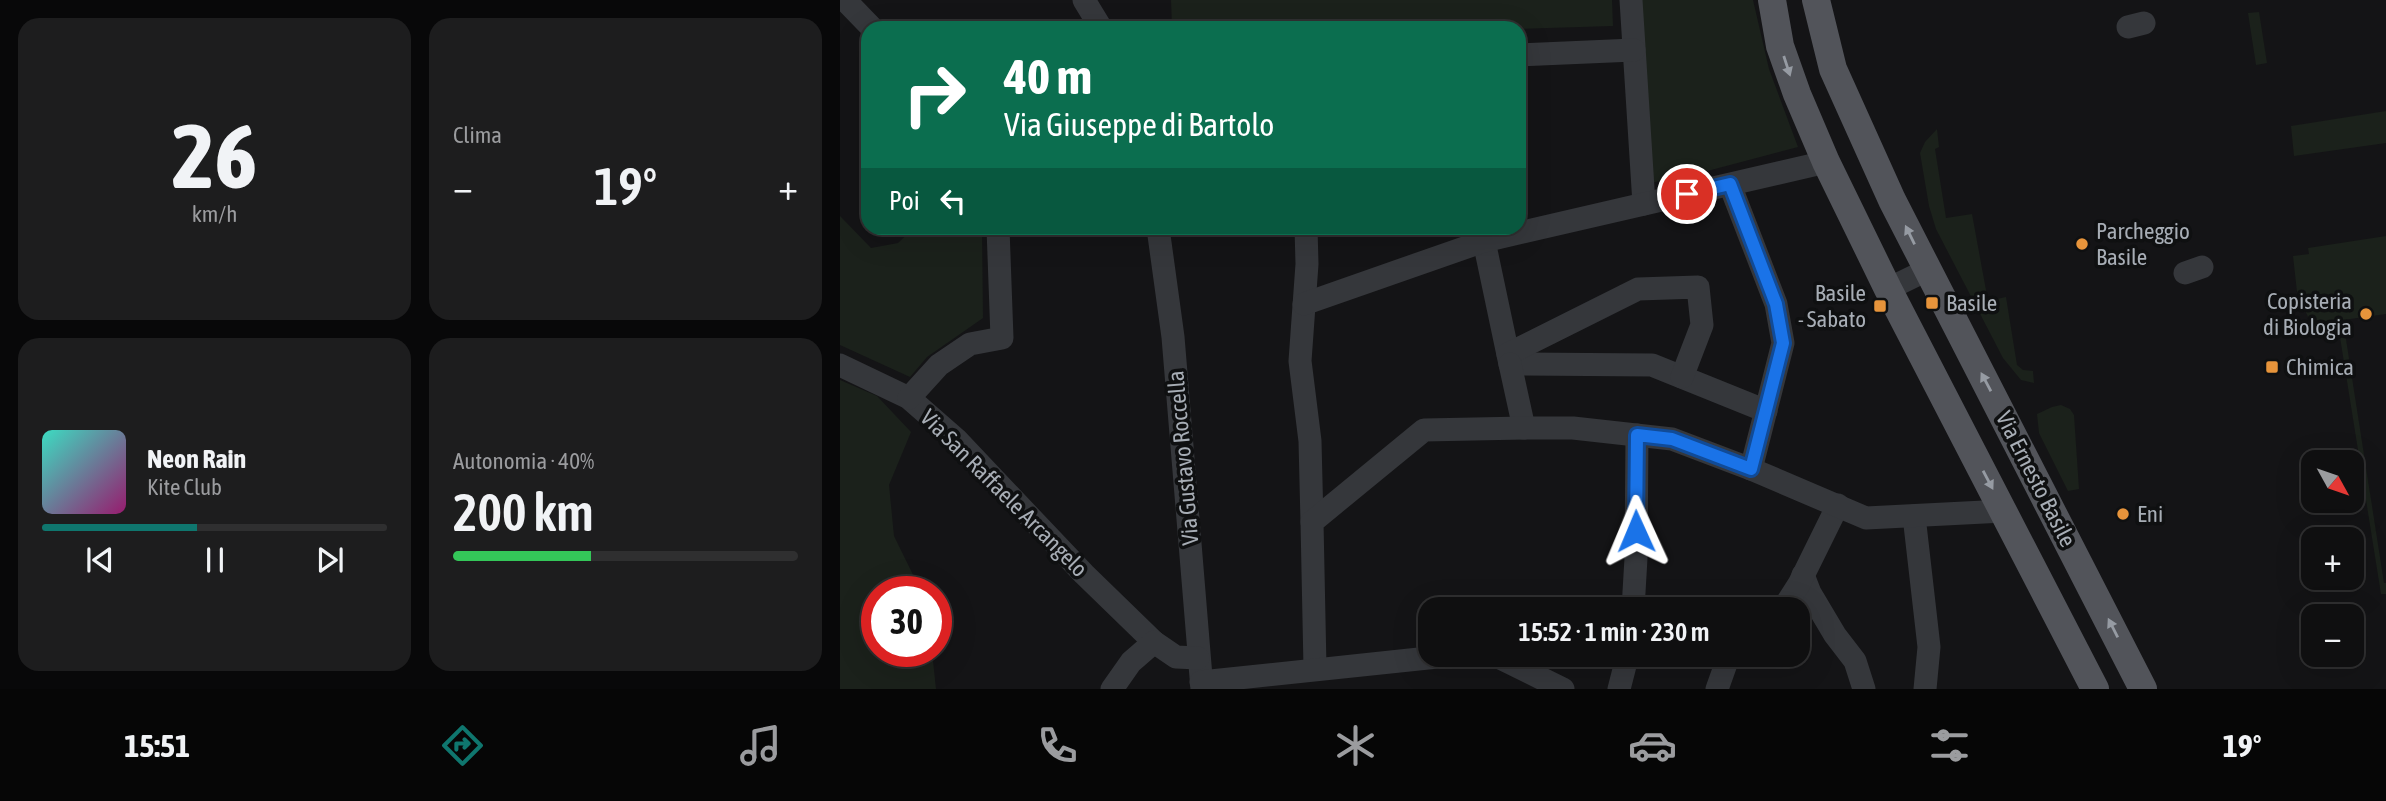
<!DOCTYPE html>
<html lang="it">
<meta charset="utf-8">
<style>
:root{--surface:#0f0f10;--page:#1d1d1e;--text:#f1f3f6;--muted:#9b9c9f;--line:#2f2f30;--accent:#0f766e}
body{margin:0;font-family:"Asap Condensed",sans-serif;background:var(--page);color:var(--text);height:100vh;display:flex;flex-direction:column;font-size:26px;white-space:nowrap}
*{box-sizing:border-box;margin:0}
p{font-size:23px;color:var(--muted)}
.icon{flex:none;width:38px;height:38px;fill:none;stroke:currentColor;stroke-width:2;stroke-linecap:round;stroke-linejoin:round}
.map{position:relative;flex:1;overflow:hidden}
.drawer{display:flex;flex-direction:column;gap:18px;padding:18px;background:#080809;width:840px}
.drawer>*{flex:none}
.hud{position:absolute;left:21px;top:21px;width:665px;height:214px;border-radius:21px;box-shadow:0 7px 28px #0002,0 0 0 2px var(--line);background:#0b6e4f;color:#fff;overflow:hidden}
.needle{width:46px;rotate:130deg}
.buttons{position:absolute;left:1461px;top:450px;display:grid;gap:14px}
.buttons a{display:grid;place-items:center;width:63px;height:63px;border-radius:14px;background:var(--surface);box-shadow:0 7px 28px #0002,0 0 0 2px var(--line);font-size:35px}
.speed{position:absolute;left:21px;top:576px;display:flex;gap:14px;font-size:35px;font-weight:700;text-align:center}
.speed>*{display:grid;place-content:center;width:91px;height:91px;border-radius:50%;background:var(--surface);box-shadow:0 7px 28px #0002,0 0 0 2px var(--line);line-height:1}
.speed .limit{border:10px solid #d22;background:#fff;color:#111}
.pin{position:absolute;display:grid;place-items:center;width:60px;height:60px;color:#fff;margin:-30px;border:4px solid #fff;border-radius:50%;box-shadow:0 2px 7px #0007}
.me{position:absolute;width:77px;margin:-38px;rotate:359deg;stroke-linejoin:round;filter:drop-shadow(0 0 5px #0008)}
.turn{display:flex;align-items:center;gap:24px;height:147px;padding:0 28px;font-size:32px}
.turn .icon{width:91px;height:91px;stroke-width:2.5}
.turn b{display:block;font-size:49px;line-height:60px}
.then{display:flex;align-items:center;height:66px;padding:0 28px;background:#0003;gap:14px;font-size:26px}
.big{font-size:52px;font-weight:600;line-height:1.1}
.drawer .card{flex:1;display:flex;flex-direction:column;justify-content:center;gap:10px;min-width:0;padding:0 24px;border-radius:21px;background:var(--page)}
.drawer .dial{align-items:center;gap:0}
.dial b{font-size:91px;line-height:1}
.song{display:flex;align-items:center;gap:21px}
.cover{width:84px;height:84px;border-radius:10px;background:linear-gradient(135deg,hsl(170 70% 55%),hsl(320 70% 35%))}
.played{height:7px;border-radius:4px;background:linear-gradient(90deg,var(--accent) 45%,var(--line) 45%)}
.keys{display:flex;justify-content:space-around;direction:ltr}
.heat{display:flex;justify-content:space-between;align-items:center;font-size:38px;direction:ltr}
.charge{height:10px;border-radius:5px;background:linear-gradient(90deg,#34c759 40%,var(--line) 0)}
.drawer .tiles{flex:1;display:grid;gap:18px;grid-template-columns:repeat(2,1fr)}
.trip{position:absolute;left:578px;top:597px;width:392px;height:70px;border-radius:21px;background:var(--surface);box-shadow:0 7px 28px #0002,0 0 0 2px var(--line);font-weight:600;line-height:70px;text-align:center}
.dock{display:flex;height:112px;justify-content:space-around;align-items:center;background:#060606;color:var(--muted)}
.dock .icon{width:49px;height:49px}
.dock .selected{color:var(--accent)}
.dock b{font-size:32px;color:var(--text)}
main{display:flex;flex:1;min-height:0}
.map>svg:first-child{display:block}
</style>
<main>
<section class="drawer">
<div class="tiles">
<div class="card dial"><b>26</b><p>km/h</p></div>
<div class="card"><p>Clima</p>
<div class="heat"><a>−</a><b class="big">19°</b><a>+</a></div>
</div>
<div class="card">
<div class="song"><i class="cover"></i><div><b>Neon Rain</b><p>Kite Club</p></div></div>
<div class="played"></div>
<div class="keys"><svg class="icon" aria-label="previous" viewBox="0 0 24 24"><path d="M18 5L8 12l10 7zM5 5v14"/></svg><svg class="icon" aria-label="pause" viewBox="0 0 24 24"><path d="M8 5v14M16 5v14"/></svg><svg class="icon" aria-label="next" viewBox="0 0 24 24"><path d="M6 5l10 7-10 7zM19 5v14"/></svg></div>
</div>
<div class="card"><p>Autonomia · 40%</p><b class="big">200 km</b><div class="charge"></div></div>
</div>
</section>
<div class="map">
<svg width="1546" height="689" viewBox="0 0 1546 689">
<rect width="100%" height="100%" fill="#141416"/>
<g fill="#1b211b">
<polygon points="331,0 772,0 773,26 679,29 332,28"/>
<polygon points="801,0 913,0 929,69 958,147 856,174 810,183"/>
<polygon points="1419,12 1427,63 1416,65 1408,13"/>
<polygon points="1546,111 1546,143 1454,156 1451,126"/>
<polygon points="1097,129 1099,147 1095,149 1106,218 1132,214 1148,301 1166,297 1177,365 1183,370 1193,371 1194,383 1181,380 1163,358 1096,229 1089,206 1080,153 1085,142"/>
<polygon points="0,216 31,248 58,243 74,228 142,228 143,318 87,357 70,377 0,345"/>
<polygon points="1546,236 1546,314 1503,320 1544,583 1546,583 1546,594 1541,594 1499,331 1476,335 1457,292 1453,256 1469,254 1468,248"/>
<polygon points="0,380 37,396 71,432 49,485 54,536 81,591 37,592 37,651 92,651 96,689 0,689"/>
<polygon points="1221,405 1230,409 1234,415 1239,489 1228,491 1199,433 1197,414 1212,407"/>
</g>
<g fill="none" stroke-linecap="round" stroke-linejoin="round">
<g stroke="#35373b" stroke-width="23">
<polyline points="5,0 32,28"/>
<polyline points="244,0 261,28"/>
<polyline points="791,0 804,204"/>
<polyline points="1288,27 1304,23"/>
<polyline points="679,55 794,50"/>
<polyline points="890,185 936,304 943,343 911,469"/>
<polyline points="318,228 333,337 362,689"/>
<polyline points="466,228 467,264 460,361 470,441 472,522"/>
<polyline points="644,241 670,364 812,365 926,411"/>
<polyline points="1345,273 1362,267"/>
<polyline points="1048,289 1087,270"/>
<polyline points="464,304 644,241 986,162"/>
<polyline points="668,354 798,289 858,287 862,325 842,377"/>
<polyline points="670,364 684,428"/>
<polyline points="0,365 69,398 117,440 244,574 314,642"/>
<polyline points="69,398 99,365 130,344 162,338 158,228"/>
<polyline points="1074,516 1089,647 1085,689"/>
<polyline points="963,575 970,593 995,635 1015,661 1024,689"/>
<polyline points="793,609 796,558 797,435"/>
<polyline points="943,609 959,584 998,505"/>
<polyline points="652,654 723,689"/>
<polyline points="475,668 472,522 584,430 684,428 733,428 832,439 911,469 1026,518 1164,511"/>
<polyline points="361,682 626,654"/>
<polyline points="272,689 291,662 314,642 336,657 358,658"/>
<polyline points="779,689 788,654"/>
<polyline points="877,689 887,661 892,654"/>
</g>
<g stroke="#52545a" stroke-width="28">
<polyline points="932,0 940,46 957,94 986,162 1048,289 1255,689"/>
<polyline points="976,0 993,69 1052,200 1303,689"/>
</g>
</g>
<defs><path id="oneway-solid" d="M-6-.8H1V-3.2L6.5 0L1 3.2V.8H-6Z" transform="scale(1.75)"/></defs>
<g fill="#969ba3">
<use href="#oneway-solid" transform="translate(947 66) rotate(72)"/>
<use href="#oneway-solid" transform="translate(1070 235) rotate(-116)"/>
<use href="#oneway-solid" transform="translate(1146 382) rotate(-118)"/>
<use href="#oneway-solid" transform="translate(1148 480) rotate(62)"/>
<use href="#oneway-solid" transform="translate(1273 628) rotate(-117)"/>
</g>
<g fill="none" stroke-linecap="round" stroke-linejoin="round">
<defs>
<polyline id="route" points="796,531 797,435 832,439 911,469 943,343 936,304 890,184 847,194"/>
</defs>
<use href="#route" stroke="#114b97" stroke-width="18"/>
<use href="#route" stroke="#1a73e8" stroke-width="12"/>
</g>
<g fill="#e7943b" stroke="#0f1011" stroke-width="2.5">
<circle cx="1242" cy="244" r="7"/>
<rect x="1085" y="296" width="14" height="14" rx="3.5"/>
<rect x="1033" y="299" width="14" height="14" rx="3.5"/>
<circle cx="1526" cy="314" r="7"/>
<rect x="1425" y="360" width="14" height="14" rx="3.5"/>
<circle cx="1283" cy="514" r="7"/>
</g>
<g text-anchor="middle" stroke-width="7" stroke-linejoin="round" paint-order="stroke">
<g font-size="23" fill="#a7adb5" stroke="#0f1011" text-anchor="start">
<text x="1256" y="239">Parcheggio<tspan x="1256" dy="26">Basile</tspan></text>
<text x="1026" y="301" text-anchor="end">Basile<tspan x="1026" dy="26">- Sabato</tspan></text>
<text x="1512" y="309" text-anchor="end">Copisteria<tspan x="1512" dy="26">di Biologia</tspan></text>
<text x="1106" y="311">Basile</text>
<text x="1446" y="375">Chimica</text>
<text x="1297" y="522">Eni</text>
</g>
<g font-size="23" fill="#a7adb5" stroke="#0f1011">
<text transform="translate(343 458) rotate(-95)" y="8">Via Gustavo Roccella</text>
<text transform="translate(1196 479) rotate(63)" y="8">Via Ernesto Basile</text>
<text transform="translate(164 493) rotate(45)" y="8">Via San Raffaele Arcangelo</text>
</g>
</g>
</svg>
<div class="buttons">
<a><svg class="needle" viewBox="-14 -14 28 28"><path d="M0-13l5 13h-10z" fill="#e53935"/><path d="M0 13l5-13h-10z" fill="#9b9c9f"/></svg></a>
<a>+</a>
<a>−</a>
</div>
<div class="speed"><div class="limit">30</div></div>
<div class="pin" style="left:847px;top:194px;background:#d93025"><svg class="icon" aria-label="arrive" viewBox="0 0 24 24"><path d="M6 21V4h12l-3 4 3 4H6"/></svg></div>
<svg class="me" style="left:796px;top:531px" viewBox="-20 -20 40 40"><path d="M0-17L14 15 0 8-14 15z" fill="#1a73e8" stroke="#fff" stroke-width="4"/></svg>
<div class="trip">15:52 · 1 min · 230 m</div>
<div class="hud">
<div class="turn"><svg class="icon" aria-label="right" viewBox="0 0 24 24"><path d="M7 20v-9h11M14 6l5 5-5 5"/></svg><div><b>40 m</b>Via Giuseppe di Bartolo</div></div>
<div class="then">Poi<svg class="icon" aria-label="left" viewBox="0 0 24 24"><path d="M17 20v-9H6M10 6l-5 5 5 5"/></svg></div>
</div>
</div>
</main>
<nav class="dock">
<b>15:51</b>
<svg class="icon selected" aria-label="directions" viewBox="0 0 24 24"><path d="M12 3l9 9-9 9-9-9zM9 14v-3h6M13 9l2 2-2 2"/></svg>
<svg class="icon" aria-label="music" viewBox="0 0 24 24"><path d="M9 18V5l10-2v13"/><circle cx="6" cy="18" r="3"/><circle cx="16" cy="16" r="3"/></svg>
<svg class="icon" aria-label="phone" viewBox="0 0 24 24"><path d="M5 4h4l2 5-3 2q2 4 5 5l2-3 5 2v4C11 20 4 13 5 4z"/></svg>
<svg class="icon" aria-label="climate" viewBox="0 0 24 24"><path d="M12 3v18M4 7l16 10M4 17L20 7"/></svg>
<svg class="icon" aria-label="car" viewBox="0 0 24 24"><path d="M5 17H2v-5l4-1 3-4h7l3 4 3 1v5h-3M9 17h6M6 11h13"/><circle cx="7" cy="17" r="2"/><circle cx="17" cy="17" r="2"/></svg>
<svg class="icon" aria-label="filters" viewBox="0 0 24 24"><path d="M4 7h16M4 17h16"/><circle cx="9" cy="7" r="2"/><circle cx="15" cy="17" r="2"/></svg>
<b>19°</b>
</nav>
